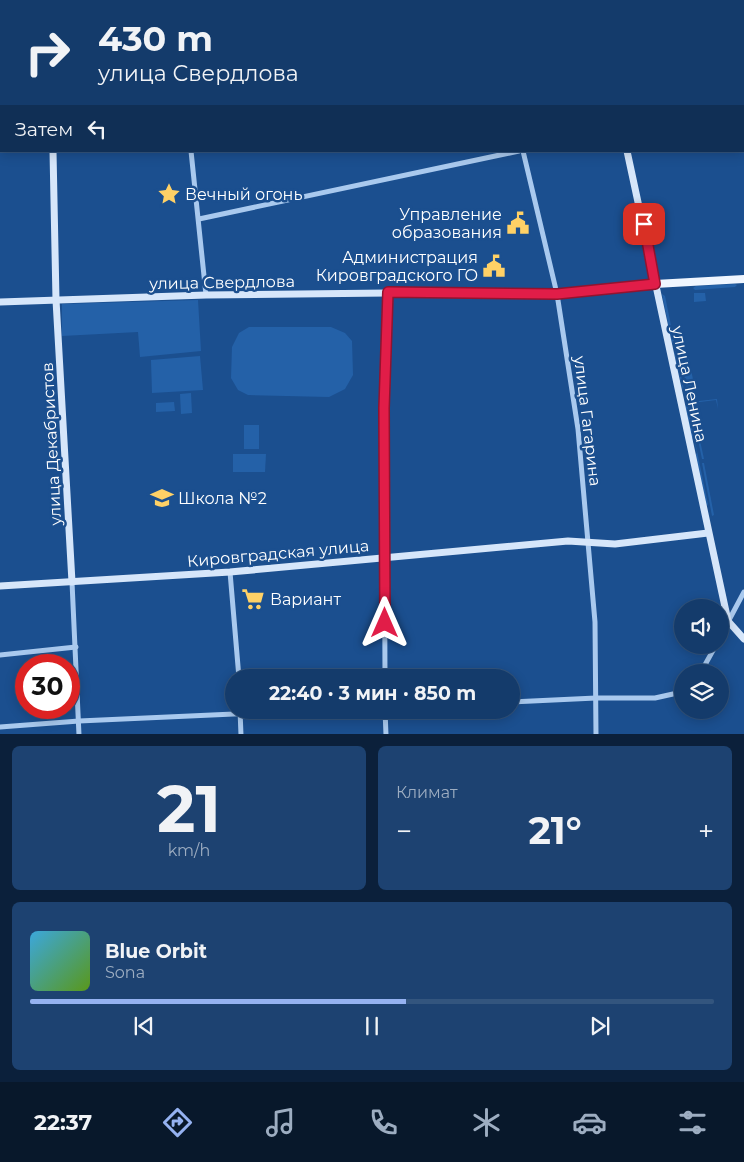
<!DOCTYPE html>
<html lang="ru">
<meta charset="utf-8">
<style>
:root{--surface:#143b6b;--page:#1d4271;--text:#f1f3f6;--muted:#9dadc1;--line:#33557e;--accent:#95b2f1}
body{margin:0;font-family:Montserrat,sans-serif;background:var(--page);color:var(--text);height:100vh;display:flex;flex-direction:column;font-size:19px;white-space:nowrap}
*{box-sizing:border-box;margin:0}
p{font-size:16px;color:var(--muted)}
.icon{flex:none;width:28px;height:28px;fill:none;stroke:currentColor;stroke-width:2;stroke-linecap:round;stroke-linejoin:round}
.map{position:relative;height:734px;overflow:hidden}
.drawer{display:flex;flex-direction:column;gap:12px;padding:12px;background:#0b203b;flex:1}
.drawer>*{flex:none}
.top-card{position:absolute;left:0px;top:0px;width:745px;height:152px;box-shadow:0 2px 12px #0003,0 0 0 1px var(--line);background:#143b6b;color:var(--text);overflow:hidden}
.buttons{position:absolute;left:674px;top:599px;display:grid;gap:10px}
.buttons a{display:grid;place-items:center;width:55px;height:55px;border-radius:50%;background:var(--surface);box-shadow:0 2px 12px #0003,0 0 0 1px var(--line);font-size:25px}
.speed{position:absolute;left:15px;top:654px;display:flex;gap:10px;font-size:25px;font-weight:700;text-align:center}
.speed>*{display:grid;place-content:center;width:65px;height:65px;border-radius:50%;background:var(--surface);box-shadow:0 2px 12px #0003,0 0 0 1px var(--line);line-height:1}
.speed .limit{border:8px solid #d22;background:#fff;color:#111}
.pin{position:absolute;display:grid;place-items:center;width:42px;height:42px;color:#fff;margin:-21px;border-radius:10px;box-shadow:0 2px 8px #0006}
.me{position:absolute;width:55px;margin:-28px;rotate:0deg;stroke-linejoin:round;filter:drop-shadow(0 0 4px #0008)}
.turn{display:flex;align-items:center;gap:18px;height:105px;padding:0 15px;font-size:22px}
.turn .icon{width:65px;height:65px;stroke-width:2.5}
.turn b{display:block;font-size:35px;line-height:42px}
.then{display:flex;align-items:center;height:48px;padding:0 15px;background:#0003;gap:10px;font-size:19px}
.big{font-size:38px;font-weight:700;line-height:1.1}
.drawer .tile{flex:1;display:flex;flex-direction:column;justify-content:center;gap:8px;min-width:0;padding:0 18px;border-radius:8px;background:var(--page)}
.drawer .dial{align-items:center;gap:0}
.dial b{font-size:65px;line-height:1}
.song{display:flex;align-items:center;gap:15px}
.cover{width:60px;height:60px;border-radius:8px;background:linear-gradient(135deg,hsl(200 70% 55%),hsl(90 70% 35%))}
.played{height:5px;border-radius:2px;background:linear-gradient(90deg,var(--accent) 55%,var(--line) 55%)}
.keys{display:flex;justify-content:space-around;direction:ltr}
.heat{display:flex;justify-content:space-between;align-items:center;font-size:28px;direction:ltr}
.drawer .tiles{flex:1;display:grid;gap:12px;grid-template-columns:1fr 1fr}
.tile:last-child{grid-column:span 2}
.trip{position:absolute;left:225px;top:669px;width:295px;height:50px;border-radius:25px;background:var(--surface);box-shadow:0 2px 12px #0003,0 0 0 1px var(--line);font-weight:700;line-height:50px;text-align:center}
.tab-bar{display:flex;height:80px;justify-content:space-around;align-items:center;background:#08182b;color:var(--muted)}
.tab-bar .icon{width:35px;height:35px}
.tab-bar .current{color:var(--accent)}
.tab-bar b{font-size:22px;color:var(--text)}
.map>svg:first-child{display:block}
</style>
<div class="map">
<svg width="744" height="735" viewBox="0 0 744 735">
<rect width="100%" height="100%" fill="#1b4f8f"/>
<g fill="#2461a8">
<polygon points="735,284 737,285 735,287 695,290 693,288 696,286"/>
<polygon points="694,293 705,293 706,301 694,302"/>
<polygon points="662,294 665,296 675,345 672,343"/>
<polygon points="198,300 201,351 140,357 138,332 62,336 62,304"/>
<polygon points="249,327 331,327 345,333 352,341 353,375 345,389 329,397 248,395 238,390 231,378 232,347 239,333"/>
<polygon points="683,349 686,357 688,356 694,384 688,394 679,351"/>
<polygon points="676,351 685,394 683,391 674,353"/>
<polygon points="200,356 203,390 152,393 151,360"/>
<polygon points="191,393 192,413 181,414 180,394"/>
<polygon points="717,399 718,409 716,400 692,403 704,459 702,459 690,402"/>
<polygon points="174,402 175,411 156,412 156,403"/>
<polygon points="687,403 708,504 707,506 706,505 695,455 697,453 694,439 691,438 684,407"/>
<rect x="244" y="425" width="15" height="24"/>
<polygon points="233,454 266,454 265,472 233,472"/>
<polygon points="702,463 704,463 714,515 712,516"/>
</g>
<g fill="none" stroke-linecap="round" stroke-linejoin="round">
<g stroke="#a9c9ee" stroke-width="5">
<polyline points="170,0 170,1"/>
<polyline points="490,0 490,1"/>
<polyline points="701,0 702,1"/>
<polyline points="345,1 351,0"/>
<polyline points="191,151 206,295"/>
<polyline points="523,151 557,294 578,429 595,622 596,735"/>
<polyline points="199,219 519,151"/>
<polyline points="230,572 239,678"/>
<polyline points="72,582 79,735"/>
<polyline points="720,637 744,592"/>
<polyline points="0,655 76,647"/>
<polyline points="701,672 716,645"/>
<polyline points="385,678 384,408 388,293"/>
<polyline points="511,702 596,698 655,698 682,692"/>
<polyline points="240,710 241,735"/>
<polyline points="385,710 386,735"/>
<polyline points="0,727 79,721 321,710"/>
</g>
<g stroke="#d6e6fa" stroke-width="7">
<polyline points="50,0 50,1"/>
<polyline points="593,0 593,1"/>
<polyline points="53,151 56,300 72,582"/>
<polyline points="627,151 725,607 728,621 744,639"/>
<polyline points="0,302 206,295 388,293 557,294 655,284"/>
<polyline points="0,586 230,572 568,541 615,544 708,533"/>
</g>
<polyline stroke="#f0f6ff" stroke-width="8" points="655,284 744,279"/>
</g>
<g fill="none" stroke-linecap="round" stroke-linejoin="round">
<defs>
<polyline id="route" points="385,623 384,408 388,292 557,294 655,284 644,224"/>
</defs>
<use href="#route" stroke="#92132f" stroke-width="12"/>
<use href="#route" stroke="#e11d48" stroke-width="9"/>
</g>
<defs>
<symbol id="sight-bare" viewBox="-9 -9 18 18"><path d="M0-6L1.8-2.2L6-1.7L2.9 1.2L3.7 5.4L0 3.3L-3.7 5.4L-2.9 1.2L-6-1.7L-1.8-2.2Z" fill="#ffd166" stroke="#1b4f8f" stroke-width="2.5" paint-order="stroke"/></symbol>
<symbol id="civic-bare" viewBox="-9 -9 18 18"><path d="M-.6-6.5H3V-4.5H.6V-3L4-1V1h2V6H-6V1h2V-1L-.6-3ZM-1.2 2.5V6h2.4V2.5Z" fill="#ffd166" stroke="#1b4f8f" stroke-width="2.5" paint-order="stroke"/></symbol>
<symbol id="school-bare" viewBox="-9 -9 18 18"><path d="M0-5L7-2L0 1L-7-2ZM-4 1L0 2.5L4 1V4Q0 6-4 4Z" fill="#ffd166" stroke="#1b4f8f" stroke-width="2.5" paint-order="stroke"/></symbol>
<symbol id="supermarket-bare" viewBox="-9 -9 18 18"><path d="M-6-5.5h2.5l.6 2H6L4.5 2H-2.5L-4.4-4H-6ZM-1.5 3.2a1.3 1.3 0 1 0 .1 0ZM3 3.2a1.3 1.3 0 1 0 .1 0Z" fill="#ffd166" stroke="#1b4f8f" stroke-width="2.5" paint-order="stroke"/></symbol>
</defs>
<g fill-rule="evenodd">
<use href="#sight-bare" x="153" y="178" width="32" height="32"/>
<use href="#civic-bare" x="502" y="207" width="32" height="32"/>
<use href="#civic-bare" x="478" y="250" width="32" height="32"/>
<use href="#school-bare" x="146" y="482" width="32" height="32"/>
<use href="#supermarket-bare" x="237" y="583" width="32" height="32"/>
</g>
<g text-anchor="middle" stroke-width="5" stroke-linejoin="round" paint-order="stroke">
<g font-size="16" fill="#fff" stroke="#1b4f8f" text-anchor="start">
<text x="185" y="200">Вечный огонь</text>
<text x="502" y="220" text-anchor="end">Управление<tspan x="502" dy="18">образования</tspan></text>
<text x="478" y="263" text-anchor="end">Администрация<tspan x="478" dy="18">Кировградского ГО</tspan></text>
<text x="178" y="504">Школа №2</text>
<text x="270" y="605">Вариант</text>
</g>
<g font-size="16" fill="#fff" stroke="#1b4f8f">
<text transform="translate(222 282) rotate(-1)" y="6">улица Свердлова</text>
<text transform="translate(690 384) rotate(78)" y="6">улица Ленина</text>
<text transform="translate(588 421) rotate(83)" y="6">улица Гагарина</text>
<text transform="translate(51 444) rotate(-93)" y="6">улица Декабристов</text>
<text transform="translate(278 553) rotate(-5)" y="6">Кировградская улица</text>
</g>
</g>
</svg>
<div class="buttons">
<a><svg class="icon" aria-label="sound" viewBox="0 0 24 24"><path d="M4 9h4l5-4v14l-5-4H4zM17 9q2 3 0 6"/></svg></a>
<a><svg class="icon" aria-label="layers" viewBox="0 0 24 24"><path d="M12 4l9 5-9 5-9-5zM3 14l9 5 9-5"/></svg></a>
</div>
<div class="speed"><div class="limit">30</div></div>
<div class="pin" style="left:644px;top:224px;background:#d93025"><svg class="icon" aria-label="arrive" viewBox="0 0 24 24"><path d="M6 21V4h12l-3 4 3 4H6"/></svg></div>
<svg class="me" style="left:385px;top:623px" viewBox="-20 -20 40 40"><path d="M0-17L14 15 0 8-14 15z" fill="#e11d48" stroke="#fff" stroke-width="4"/></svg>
<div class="trip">22:40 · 3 мин · 850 m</div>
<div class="top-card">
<div class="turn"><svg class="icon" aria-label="right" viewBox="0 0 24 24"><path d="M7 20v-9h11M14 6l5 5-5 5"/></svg><div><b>430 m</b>улица Свердлова</div></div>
<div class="then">Затем<svg class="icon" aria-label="left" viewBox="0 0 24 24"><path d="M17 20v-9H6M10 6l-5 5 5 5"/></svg></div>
</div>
</div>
<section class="drawer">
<div class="tiles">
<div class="tile dial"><b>21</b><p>km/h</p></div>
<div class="tile"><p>Климат</p>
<div class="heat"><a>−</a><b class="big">21°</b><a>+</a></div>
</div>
<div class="tile">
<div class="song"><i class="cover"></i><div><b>Blue Orbit</b><p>Sona</p></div></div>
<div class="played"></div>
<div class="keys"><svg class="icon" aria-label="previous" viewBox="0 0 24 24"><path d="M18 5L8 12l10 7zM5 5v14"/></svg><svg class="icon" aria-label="pause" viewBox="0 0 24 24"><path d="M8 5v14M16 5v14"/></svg><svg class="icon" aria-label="next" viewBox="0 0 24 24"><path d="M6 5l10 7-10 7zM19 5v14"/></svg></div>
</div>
</div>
</section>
<nav class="tab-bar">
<b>22:37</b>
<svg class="icon current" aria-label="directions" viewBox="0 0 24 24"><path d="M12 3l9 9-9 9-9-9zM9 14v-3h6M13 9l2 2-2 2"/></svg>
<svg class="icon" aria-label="music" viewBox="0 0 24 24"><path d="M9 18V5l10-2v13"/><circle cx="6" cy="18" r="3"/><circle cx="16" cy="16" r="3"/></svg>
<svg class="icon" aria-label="phone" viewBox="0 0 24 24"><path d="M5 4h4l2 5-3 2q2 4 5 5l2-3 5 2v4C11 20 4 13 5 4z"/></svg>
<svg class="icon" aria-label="climate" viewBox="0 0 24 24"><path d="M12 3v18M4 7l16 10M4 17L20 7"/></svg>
<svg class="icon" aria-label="car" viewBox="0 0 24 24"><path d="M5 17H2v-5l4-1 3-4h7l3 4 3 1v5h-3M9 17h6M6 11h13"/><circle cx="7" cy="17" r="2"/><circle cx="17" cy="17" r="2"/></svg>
<svg class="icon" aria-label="filters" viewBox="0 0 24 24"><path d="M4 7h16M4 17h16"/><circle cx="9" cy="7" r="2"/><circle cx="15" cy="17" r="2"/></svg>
</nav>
